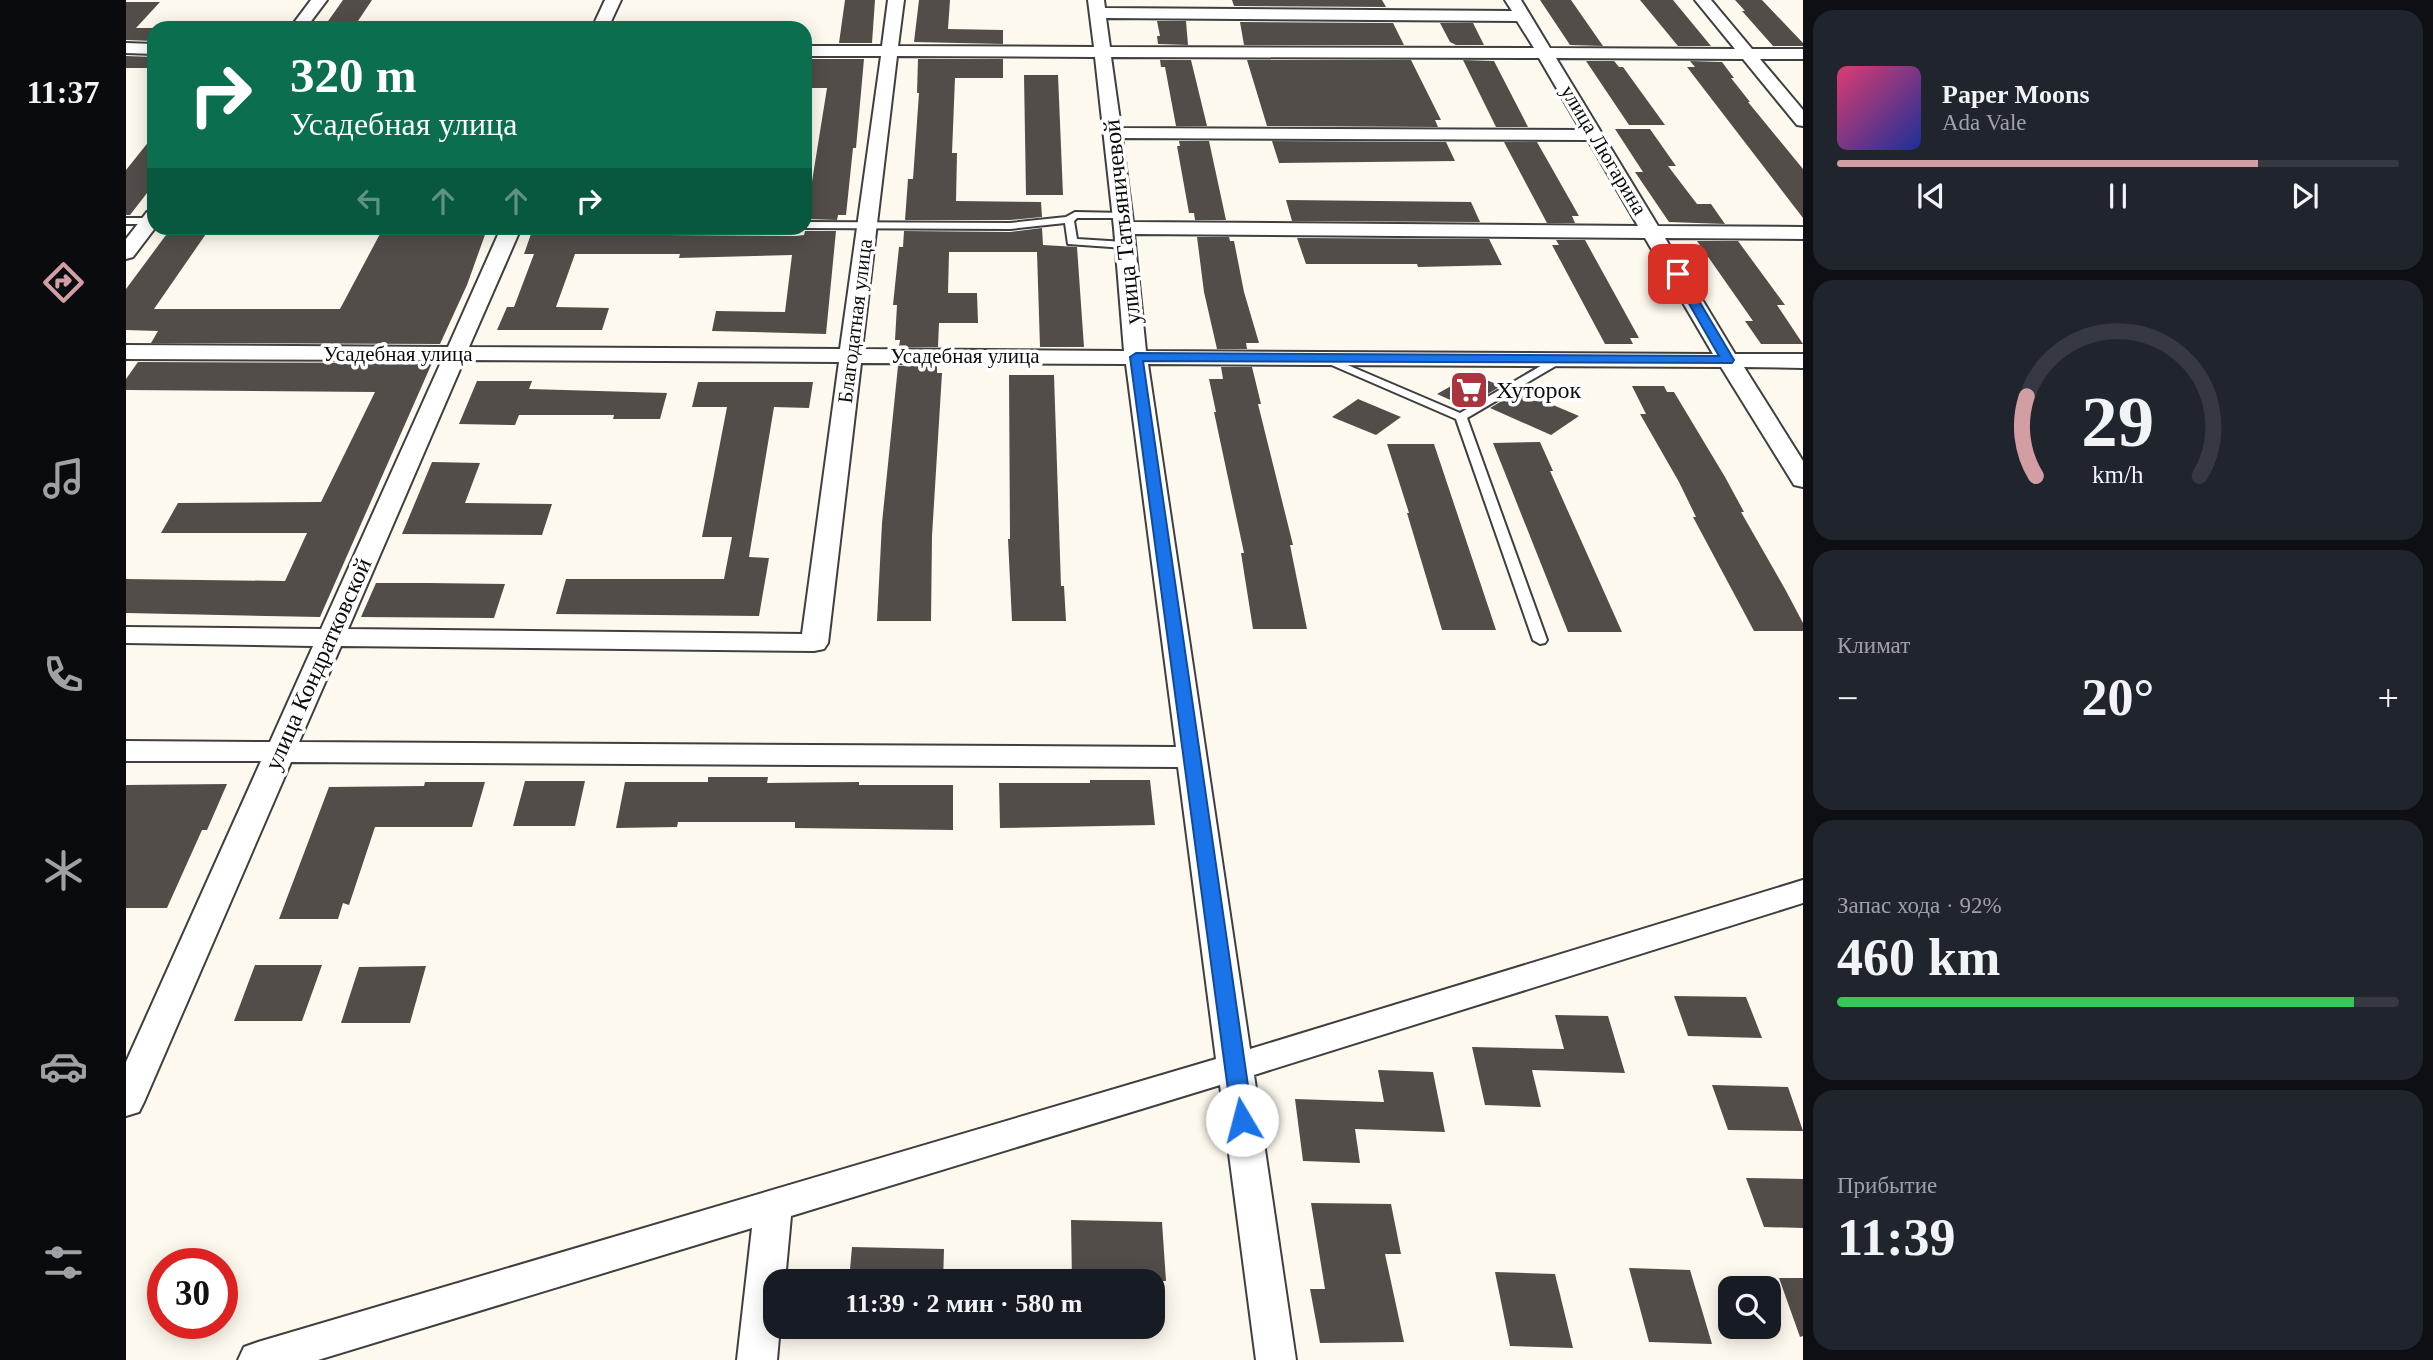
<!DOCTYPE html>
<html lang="ru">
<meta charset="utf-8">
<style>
:root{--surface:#171b24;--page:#20242c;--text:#f1f3f6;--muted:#9ea1a6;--line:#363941;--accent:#d29ea4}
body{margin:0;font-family:"Times New Roman",serif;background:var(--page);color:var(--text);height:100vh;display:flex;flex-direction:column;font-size:26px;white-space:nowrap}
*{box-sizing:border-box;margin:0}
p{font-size:23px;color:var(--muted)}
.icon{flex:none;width:38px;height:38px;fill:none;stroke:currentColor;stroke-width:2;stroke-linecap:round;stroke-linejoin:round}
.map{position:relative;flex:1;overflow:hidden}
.drawer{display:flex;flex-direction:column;gap:10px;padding:10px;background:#0d0f14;width:630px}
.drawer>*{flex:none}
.guide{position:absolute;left:21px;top:21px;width:665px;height:214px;border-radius:21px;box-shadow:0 4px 18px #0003;background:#0b6e4f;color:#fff;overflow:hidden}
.tools{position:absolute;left:1592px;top:1276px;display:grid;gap:14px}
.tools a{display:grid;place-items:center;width:63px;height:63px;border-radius:14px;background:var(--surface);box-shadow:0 4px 18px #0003;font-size:35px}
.speed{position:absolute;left:21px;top:1248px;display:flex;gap:14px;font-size:35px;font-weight:700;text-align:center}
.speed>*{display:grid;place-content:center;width:91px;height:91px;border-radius:50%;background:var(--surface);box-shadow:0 4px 18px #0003;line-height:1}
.speed .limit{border:10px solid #d22;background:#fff;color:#111}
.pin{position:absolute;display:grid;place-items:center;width:60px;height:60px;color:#fff;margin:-30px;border-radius:14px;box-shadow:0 4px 10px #0006}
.me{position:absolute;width:77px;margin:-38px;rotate:352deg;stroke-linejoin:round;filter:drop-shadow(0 0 5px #0008)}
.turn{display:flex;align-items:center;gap:24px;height:147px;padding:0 28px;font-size:32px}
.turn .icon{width:91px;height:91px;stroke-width:2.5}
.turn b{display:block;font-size:49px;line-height:60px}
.lanes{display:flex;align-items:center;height:66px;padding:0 28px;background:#0003;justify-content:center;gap:35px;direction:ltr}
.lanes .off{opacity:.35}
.big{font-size:52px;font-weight:700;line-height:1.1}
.drawer .widget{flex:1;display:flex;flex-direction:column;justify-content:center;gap:10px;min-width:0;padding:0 24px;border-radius:21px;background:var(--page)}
.drawer .dial{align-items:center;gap:0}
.dial svg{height:182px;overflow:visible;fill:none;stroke:var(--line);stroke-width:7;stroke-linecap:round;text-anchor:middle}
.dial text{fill:var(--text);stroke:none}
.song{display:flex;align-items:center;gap:21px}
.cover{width:84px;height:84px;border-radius:10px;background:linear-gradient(135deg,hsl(340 70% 55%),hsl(230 70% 35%))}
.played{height:7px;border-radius:4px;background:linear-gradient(90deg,var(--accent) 75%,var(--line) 75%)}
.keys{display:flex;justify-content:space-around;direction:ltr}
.heat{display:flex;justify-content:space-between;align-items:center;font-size:38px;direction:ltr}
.charge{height:10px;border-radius:5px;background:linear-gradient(90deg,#34c759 92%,var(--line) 0)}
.trip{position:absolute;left:637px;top:1269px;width:402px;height:70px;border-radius:21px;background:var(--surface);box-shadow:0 4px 18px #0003;font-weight:700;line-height:70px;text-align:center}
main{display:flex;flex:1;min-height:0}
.menu{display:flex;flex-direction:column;width:126px;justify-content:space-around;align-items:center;background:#090b0e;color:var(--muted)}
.menu .icon{width:49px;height:49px}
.menu .selected{color:var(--accent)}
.menu b{font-size:32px;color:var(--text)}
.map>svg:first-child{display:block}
</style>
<main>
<nav class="menu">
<b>11:37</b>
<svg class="icon selected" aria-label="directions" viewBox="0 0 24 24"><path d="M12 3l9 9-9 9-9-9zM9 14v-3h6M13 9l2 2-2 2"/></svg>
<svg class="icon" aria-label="music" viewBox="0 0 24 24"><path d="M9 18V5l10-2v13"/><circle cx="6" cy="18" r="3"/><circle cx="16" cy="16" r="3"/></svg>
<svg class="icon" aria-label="phone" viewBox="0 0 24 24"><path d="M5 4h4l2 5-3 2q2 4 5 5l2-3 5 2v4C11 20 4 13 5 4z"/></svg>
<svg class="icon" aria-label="climate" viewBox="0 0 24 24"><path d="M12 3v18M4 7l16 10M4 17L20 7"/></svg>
<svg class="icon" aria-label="car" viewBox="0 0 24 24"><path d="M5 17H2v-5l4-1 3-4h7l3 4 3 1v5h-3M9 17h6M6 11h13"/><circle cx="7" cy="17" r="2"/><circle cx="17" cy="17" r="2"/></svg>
<svg class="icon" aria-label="filters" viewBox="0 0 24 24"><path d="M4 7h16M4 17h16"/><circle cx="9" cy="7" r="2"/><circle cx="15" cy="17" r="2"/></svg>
</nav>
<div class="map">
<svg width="1677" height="1360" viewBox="0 0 1677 1360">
<rect width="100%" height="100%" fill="#fdf9ee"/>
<g fill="#534d4a">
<polygon points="217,0 246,0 230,24 200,24"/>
<polygon points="719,0 749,0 746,43 713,43"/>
<polygon points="793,0 824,0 822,29 877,30 877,44 788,42"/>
<polygon points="1106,0 1256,0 1260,7 1108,6"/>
<polygon points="1414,0 1445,0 1477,46 1444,45"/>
<polygon points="1514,0 1547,0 1585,46 1552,46"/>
<polygon points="1609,0 1636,0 1677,43 1677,46 1647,46 1616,11 1619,11"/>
<polygon points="0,2 34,2 10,28 28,28 28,41 0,40"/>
<polygon points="1031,21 1060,21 1062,45 1032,44 1031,36 1034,36"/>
<polygon points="1114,22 1267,23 1278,45 1118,45"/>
<polygon points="1314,23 1347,23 1358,45 1330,45 1324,42"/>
<polygon points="0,56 28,57 28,68 0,68"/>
<polygon points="682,59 738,59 730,148 727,148 720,215 712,215 711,220 680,219 701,88 679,88"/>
<polygon points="792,59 877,59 877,78 829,78 826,153 831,153 830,201 915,202 916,217 884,220 779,220 782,179 787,179 793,93 791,93"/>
<polygon points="1034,60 1065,60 1081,126 1050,126 1039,67 1035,67"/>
<polygon points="1121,60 1285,60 1315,120 1309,120 1312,127 1141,126"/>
<polygon points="1337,60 1368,61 1402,127 1370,127"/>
<polygon points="1460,61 1488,61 1493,67 1497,67 1539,125 1503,125"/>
<polygon points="1564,61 1596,62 1608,78 1605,78 1624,102 1622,102 1677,169 1677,218 1561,67 1569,67"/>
<polygon points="898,75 932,75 937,195 900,195"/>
<polygon points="1489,129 1524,129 1550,166 1542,166 1571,204 1585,204 1599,224 1543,222 1509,172 1517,172"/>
<polygon points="28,135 28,184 4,215 0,215 0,170"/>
<polygon points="1053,141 1083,141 1100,220 1069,220 1068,213 1063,213 1051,146 1054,146"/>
<polygon points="1146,141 1320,142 1329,161 1153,163"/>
<polygon points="1378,142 1411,142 1453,216 1446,216 1449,223 1421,223"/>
<polygon points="1160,200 1345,202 1354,222 1166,221"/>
<polygon points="916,228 917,245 951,247 958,347 914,347 911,252 823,252 822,293 851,293 852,323 813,323 812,347 773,347 774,340 769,340 771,305 767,305 773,247 777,247 778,231 884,232"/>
<polygon points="43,231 82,231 28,309 214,309 255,232 360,232 341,285 314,344 25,343 32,331 0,330 0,289"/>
<polygon points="679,231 710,231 700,334 586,331 590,311 659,312 666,255 553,258 554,254 449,254 430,307 483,308 476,330 371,330 381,307 388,307 408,254 398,254 405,234 670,236 678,235"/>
<polygon points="1071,237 1103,237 1104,241 1108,241 1118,292 1133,343 1120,343 1121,349 1091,349 1078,292"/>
<polygon points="1171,238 1363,239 1376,265 1292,267 1291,264 1180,264"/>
<polygon points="1430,240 1459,240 1513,338 1504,338 1507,344 1479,344 1426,245 1433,245"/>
<polygon points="1571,241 1612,241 1659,305 1651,305 1677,344 1635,344 1619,321 1627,321"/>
<polygon points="12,362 306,363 194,617 0,613 0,579 159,581 181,533 35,533 52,503 195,502 249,392 0,390 0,379"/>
<polygon points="772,366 811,366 811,373 816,373 806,536 805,621 751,621 756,523"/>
<polygon points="1095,367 1126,367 1135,404 1132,404 1167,545 1164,545 1181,629 1127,629 1115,553 1118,553 1088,412 1090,412 1083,379 1097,379"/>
<polygon points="1346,374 1375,386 1340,407 1311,394"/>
<polygon points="883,375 928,375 935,586 938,586 940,621 886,621 882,539 884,539"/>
<polygon points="351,381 406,381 403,389 541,393 534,419 487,419 488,415 393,415 389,425 333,424"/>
<polygon points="572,382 687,382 683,408 648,407 623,557 643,558 633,616 430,614 440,579 598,579 606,537 576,537 601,407 566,407"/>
<polygon points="1506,386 1538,386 1541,392 1548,392 1599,477 1618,512 1615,512 1659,589 1677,623 1677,631 1628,631 1567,517 1570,517 1553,482 1514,414 1520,414"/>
<polygon points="1389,393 1409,401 1413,399 1453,416 1425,435 1364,408"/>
<polygon points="1232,399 1275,417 1250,435 1206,417"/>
<polygon points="1414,442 1427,471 1424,471 1496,632 1442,632 1367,443"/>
<polygon points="1261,444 1308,444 1370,630 1316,630 1281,513 1283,513"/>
<polygon points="306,462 354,463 339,503 426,504 416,535 276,534"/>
<polygon points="250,583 302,583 379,584 368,618 235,617"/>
<polygon points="582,777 642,777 641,783 733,782 733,785 827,785 827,830 669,828 669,822 552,822 551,827 490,828 499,782 582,782"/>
<polygon points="964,780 1024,780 1029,825 874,828 873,783 964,783"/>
<polygon points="399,781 459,781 449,826 387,826"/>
<polygon points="299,782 359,782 346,827 249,827 223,905 217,903 212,919 153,919 203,787 298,786"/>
<polygon points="101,784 81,830 76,830 41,908 0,908 0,785"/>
<polygon points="129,965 196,965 176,1021 108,1021"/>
<polygon points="300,966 284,1023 215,1023 233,967"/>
<polygon points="1548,996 1620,997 1636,1038 1562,1036"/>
<polygon points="1429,1015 1482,1016 1499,1073 1406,1070 1415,1107 1359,1105 1346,1047 1438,1049"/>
<polygon points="1252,1070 1307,1072 1319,1132 1229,1129 1234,1163 1177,1161 1169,1099 1258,1102"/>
<polygon points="1586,1085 1662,1087 1677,1131 1602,1130"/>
<polygon points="1620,1178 1677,1179 1677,1228 1638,1227"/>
<polygon points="1185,1203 1265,1204 1275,1254 1259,1254 1278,1342 1194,1343 1184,1289 1199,1289"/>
<polygon points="945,1220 1036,1222 1040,1281 946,1281"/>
<polygon points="726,1247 818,1249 817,1281 723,1281"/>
<polygon points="1503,1268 1564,1270 1586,1344 1523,1342"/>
<polygon points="1369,1272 1429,1274 1447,1348 1384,1346"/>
<polygon points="1653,1278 1677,1278 1677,1336 1674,1337"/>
</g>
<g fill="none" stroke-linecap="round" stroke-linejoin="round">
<defs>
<g id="service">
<polygon points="949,212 999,213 999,217 996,218 951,218 948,221 951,239 999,242 1004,245 999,248 942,244 939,223 884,229 677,228 679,222 884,223 940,217"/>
<rect x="0" y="218" width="28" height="6"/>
<polygon points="1198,355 1334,413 1430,357 1438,357 1438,361 1341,418 1421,640 1419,643 1414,644 1407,640 1330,419 1194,360 1192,358"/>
</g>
<g id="minor">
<polygon points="185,0 201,0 180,28 164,28"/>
<polygon points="479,0 495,0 482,28 466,28"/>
<path d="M762 0H778L772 46 968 47 962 0H978L979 8 1386 11 1379 0H1395L1424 48 1609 49 1569 0H1585L1626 49H1677V59H1634L1677 110V126L1671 125 1617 59 1430 58 1532 226 1677 227V239L1539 238 1609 354H1677V368L1618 367 1677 461V487L1668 485 1665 480 1595 367 1022 364 1124 1049 1677 880V903L1128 1075 1170 1360H1130L1094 1085 665 1216 659 1281H649V1326H654L651 1360H611L626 1228 192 1360H112L118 1347 132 1342 1090 1059 1052 767 165 762 18 1102 13 1112 0 1116V1062L135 761H0V741L144 742 187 646 0 643V627L195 629 316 360 0 359V345L322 347 375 228H395L343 347 714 349 755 56H679V46H756ZM980 18 1391 21 1408 48 984 47ZM771 56 969 57 988 228 998 351 736 349ZM985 57 1413 58 1455 130 995 128ZM996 138 1462 140 1512 226 1007 222ZM1008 234 1519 238 1587 354 1020 351ZM338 360 713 362 676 634 222 629ZM735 363 1000 364 1050 747 173 742 215 646 688 651 698 649 702 643Z"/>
<polygon points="0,43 28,44 28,54 0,53"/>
<polygon points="28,210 29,228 7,257 0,259 0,239 21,212"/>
</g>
</defs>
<use href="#service" stroke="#3f3f3f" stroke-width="4"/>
<use href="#minor" stroke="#3f3f3f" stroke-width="4"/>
<use href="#service" fill="#fff" fill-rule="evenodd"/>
<use href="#minor" fill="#fff" fill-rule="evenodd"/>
</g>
<polygon fill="#1a73e8" stroke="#114b97" stroke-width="2" points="1547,272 1557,274 1608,360 1606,363 1017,361 1127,1120 1124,1126 1116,1128 1109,1126 1106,1120 1004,357 1010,353 1593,356 1546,274"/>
<defs>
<symbol id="supermarket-square" viewBox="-11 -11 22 22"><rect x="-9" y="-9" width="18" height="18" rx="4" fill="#ab353f" stroke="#fff"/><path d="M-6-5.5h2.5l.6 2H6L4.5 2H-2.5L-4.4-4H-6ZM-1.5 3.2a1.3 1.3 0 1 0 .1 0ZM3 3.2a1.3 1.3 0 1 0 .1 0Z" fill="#fff"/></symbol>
</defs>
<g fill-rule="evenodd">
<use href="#supermarket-square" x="1321" y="368" width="44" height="44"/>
</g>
<g text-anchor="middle" stroke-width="7" stroke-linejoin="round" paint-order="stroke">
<g font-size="21" fill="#0c0c0c" stroke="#fff">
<text transform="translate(1478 150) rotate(59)" y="7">улица Люгарина</text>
<text transform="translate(729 321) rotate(-83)" y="7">Благодатная улица</text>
<text x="272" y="361">Усадебная улица</text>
<text x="839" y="363">Усадебная улица</text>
</g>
<g font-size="24" fill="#0c0c0c" stroke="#fff">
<text transform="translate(996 222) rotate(-96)" y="8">улица Татьяничевой</text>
<text transform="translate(192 664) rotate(-66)" y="8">улица Кондратковской</text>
</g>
<g font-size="24" fill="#0c0c0c" stroke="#fff" text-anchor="start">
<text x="1370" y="398">Хуторок</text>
</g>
</g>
</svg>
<div class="tools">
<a><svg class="icon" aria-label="search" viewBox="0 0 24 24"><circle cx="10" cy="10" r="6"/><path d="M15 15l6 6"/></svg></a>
</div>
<div class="speed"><div class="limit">30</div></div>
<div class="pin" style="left:1552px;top:274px;background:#d93025"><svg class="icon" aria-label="arrive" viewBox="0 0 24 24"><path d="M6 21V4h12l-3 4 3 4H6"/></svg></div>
<svg class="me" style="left:1116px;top:1120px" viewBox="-20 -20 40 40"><circle r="19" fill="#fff"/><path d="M0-13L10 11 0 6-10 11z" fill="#1a73e8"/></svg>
<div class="trip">11:39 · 2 мин · 580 m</div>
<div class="guide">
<div class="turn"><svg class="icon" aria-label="right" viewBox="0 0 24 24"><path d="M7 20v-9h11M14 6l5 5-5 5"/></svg><div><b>320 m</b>Усадебная улица</div></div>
<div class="lanes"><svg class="icon off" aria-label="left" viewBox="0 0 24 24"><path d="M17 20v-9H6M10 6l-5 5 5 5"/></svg><svg class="icon off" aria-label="ahead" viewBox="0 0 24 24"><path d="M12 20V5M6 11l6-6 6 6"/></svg><svg class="icon off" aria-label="ahead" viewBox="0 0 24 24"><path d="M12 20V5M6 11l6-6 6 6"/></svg><svg class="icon" aria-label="right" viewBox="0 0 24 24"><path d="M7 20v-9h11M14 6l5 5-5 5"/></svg></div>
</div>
</div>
<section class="drawer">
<div class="widget">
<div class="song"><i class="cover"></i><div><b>Paper Moons</b><p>Ada Vale</p></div></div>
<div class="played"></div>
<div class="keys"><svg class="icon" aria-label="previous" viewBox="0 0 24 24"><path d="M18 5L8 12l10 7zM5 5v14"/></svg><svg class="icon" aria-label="pause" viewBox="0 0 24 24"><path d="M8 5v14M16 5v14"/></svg><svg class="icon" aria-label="next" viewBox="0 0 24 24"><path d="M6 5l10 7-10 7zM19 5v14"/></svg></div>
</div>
<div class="widget dial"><svg viewBox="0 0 100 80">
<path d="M14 69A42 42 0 1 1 86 69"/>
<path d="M14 69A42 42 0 0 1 10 34" stroke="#d29ea4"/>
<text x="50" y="56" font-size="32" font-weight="700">29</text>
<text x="50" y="72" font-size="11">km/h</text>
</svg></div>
<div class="widget"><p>Климат</p>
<div class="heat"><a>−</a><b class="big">20°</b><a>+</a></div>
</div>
<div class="widget"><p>Запас хода · 92%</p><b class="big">460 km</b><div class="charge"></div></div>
<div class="widget"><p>Прибытие</p><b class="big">11:39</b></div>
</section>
</main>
